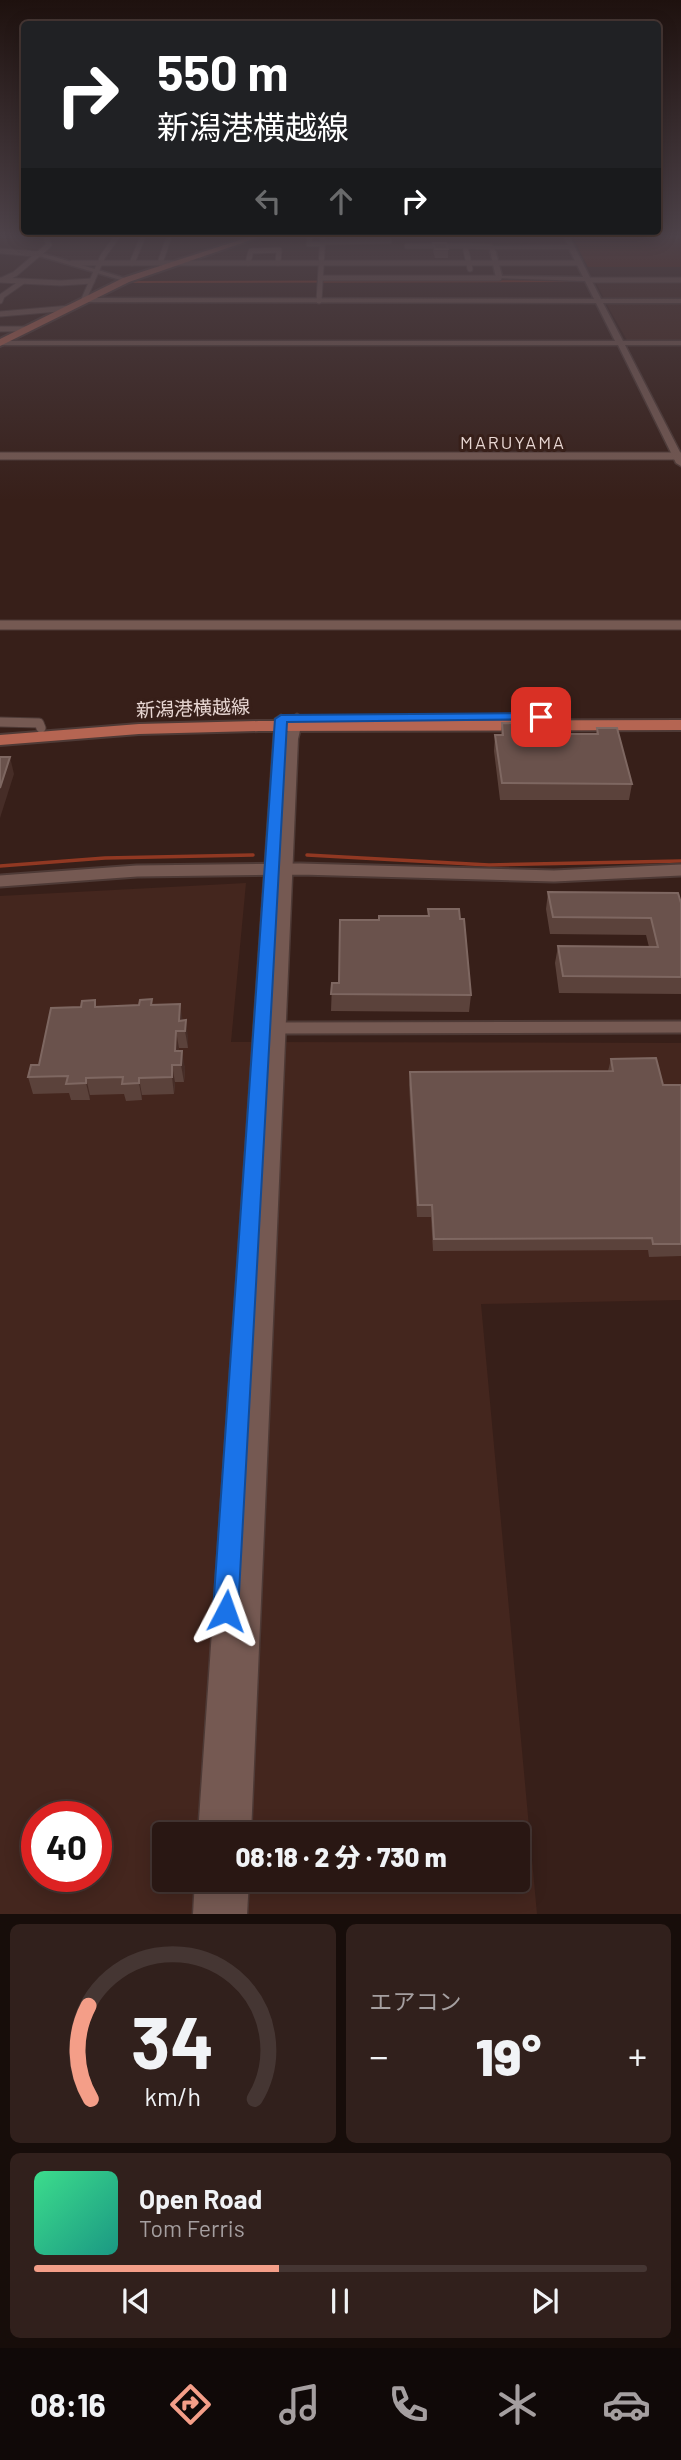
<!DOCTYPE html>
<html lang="ja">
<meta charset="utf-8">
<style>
:root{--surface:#291713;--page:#31201c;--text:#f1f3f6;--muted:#a59fa0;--line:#453633;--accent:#f49e88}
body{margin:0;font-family:Barlow,"Noto Sans JP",sans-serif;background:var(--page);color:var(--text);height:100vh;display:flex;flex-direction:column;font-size:26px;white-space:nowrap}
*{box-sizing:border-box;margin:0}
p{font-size:23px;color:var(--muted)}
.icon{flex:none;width:38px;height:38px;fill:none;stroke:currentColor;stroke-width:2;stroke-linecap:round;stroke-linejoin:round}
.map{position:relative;height:1914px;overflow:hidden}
.details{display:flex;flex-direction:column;gap:10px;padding:10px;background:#170d0a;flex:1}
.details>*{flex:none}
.banner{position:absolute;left:21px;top:21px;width:640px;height:214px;border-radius:7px;box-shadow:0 4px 18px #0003,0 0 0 2px var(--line);background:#202124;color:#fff;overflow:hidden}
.speed{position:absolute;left:21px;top:1801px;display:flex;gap:14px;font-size:35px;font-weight:700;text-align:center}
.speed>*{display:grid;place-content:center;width:91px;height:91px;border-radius:50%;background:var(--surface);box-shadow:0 4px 18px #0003,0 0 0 2px var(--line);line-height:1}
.speed .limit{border:10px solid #d22;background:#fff;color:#111}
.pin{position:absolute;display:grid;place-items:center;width:60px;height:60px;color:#fff;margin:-30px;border-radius:14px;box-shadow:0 4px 10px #0006}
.me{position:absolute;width:77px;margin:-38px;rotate:4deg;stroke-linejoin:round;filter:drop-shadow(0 0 5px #0008)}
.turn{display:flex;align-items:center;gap:24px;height:147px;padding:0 21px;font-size:32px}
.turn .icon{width:91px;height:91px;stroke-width:2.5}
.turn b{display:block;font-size:49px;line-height:60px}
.lanes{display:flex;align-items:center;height:66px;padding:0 21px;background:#0003;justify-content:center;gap:35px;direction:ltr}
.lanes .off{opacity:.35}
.big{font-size:52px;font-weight:800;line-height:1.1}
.details .card{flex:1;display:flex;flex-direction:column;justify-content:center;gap:10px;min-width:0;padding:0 24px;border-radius:10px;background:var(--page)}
.details .dial{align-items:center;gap:0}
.dial svg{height:182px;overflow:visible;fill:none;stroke:var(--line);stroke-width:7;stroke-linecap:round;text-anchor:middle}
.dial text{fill:var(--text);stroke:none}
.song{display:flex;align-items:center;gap:21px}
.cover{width:84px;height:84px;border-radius:10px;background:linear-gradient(135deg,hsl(150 70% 55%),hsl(170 70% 35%))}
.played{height:7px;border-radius:4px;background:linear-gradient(90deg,var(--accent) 40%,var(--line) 40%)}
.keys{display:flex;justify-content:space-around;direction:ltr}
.heat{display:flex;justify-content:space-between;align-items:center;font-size:38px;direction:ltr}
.details .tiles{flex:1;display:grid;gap:10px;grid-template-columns:1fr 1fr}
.card:last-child{grid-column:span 2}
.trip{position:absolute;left:152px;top:1822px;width:378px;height:70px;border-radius:7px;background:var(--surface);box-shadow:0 4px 18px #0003,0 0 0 2px var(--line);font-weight:800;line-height:70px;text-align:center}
.menu{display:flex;height:112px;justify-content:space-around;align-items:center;background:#100908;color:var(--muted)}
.menu .icon{width:49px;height:49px}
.menu .current{color:var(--accent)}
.menu b{font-size:32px;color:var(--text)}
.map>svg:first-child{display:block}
</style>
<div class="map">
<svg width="681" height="1914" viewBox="0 0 681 1914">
<rect width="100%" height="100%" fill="#371f19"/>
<g fill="#44261e" fill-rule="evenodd">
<polygon points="596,283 681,283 681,299 611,299 604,298"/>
<polygon points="613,302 681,303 681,342 628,342 607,305"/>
<path d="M246 883 231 1042 681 1043V1300L481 1304 537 1914H0V896ZM37 1816H96V1876H37ZM164 1834H518V1880H164Z"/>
</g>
<polygon fill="#5c1a0a" points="571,234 681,234 681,267 588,267"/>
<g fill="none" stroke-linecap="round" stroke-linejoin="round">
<polyline stroke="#913822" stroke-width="2" points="134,282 587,281"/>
<g stroke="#913822" stroke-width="3.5">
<polyline points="307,855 489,865 681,861"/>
<polyline points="0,866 105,858 253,855"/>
</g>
<defs>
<g id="minor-far3">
<polyline points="310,234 309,244 322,244"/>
<polyline points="673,234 676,236"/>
<polyline points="322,242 389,241"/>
<polyline points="407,246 465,246"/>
<polyline points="0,251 38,254"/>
<polyline points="72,263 580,263"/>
<polyline points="132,263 144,234"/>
<polyline points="160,263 170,234"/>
<polyline points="248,263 251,251 279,250 278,263"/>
<polyline points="470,269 465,246 491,247"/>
<polyline points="322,278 499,278"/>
<polyline points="4,279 15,274 49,245 45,234"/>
<polyline points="0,280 61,283 92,281"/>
<polyline points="588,280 681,280"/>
<polyline points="86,300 84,299 103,256 119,234"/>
<polyline points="0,301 2,296 22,282"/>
<polyline points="319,301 323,234"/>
<polyline points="0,314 70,308"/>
<polyline points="0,329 28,329"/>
</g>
<polyline id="minor-far2" points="0,456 681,456"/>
<g id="minor-far1">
<polyline points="0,625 681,625"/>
<polyline points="0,722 39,723 41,728"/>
</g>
<g id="minor">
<polyline points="0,881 137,871 300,869 554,876 681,870"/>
<polyline points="277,1028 681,1027"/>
</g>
<g id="tertiary">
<path d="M562 234H568L601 299H681V303H603L623 341H681V345H625L681 454V466L676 463 618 345H0V341H615L596 303 86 302 83 300 86 298 594 299 585 281 496 278 489 246 568 245ZM495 249H569L583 277 502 276Z"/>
<polygon points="38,252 128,279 129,280 124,281 36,255"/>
<polygon points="297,714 303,718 298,739 251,1834 198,1834 275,719 281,715 287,719 286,736 291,718"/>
<polygon points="195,1880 249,1880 247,1914 193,1914"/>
</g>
<g id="primary">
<polygon points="258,234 268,234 129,282 0,346 0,339 123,278"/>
<polygon points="681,720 681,730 259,731 139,734 0,745 0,735 139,724 259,721"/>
</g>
</defs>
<use href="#minor-far3" stroke="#4e3a36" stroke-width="7"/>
<use href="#minor-far2" stroke="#4e3a36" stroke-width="9"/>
<use href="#minor-far1" stroke="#4e3a36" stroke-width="11"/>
<use href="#minor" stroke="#4e3a36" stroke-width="15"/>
<use href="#tertiary" stroke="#4e3a36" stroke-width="3"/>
<use href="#primary" stroke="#4e3a36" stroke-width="4"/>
<use href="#minor-far3" stroke="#755952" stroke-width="5"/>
<use href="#minor-far2" stroke="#755952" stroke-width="7"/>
<use href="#minor-far1" stroke="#755952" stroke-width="9"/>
<use href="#minor" stroke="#755952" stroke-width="11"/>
<use href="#tertiary" fill="#755952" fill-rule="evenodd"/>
<use href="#primary" fill="#b56552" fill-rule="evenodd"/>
</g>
<g fill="#5b423b">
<polygon points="433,243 448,249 448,258 435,258 433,251"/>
<polygon points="502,723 559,734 596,734 597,728 632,784 629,800 500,800 494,751 495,735 501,735"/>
<polygon points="548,892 681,903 681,994 559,993 555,963 558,946 649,947 646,935 550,934 546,909"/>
<polygon points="428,909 471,995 469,1012 331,1011 332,983 339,983 379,920 428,916"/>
<polygon points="153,1005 182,1021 188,1037 188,1048 179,1048 179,1051 185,1068 184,1082 175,1082 174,1094 142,1095 142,1100 126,1101 124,1094 90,1095 90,1100 71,1100 69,1093 33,1094 28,1077 39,1065 81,1007"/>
<polygon points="611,1059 663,1085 681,1085 681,1256 649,1257 648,1250 433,1251 431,1217 417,1217 409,1085 410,1072 608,1071"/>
</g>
<g fill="#462d27">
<polygon points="10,757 14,774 0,818 0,788"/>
<polygon points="180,1004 183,1021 179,1021"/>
<polygon points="186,1020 188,1037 188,1048 185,1031"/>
<polygon points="176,1031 179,1048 178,1065 175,1051"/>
<polygon points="182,1051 185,1068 184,1082 181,1065"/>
<polygon points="172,1065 175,1082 174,1094 172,1077"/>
<polygon points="86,1078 90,1095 90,1100 86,1083"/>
<polygon points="139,1078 142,1095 142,1100 139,1083"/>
</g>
<g fill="#6a524c" stroke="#7e6761" stroke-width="2">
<polygon points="433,243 446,243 448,249 435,249"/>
<polygon points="502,723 557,724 559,734 598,734 597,728 617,728 632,784 502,783 495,735 503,735"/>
<polygon points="0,757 10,757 0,788"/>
<polygon points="548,892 678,893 681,903 681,977 563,976 558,946 658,947 651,918 553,917"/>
<polygon points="428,909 459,909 460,919 464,919 471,995 331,994 332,983 339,983 340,920 379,920 379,916 429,916"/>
<polygon points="152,999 151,1005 180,1004 179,1021 186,1020 185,1031 176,1031 175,1051 182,1051 181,1065 172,1065 172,1077 139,1078 139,1083 122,1084 123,1077 86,1078 86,1083 66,1084 68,1076 28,1077 31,1065 39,1065 51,1008 81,1007 82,1001 95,1000 95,1007 139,1005 140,1000"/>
<polygon points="656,1058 663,1085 681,1085 681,1244 653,1244 652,1238 434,1239 432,1205 418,1205 410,1072 613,1071 611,1059"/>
</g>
<linearGradient id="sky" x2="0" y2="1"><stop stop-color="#1e110e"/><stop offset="0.47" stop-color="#4d4249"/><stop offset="1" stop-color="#4d4249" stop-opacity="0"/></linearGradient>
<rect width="681" height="501" fill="url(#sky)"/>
<polygon fill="#1a73e8" stroke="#114b97" stroke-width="2" points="541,713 547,717 545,719 287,722 238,1611 234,1620 226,1624 217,1620 213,1611 275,719 281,715"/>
<g text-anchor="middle" stroke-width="6" stroke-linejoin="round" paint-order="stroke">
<g font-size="18" letter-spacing="2" fill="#e8d7d3" stroke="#371f19">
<text x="513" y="449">MARUYAMA</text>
</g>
<g font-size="19" fill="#e8d7d3" stroke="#371f19">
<text transform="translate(193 708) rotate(-2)" y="7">新潟港横越線</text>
</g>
</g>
</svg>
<div class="speed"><div class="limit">40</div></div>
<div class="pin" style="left:541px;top:717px;background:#d93025"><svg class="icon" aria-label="arrive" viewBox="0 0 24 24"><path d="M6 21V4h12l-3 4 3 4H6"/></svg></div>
<svg class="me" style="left:226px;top:1611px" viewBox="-20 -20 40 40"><path d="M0-17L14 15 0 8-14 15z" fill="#1a73e8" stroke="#fff" stroke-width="4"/></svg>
<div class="trip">08:18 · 2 分 · 730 m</div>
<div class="banner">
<div class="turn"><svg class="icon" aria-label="right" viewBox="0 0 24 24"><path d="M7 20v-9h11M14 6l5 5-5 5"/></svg><div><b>550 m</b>新潟港横越線</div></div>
<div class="lanes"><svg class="icon off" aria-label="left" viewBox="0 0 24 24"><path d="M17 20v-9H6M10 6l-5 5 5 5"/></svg><svg class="icon off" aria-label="ahead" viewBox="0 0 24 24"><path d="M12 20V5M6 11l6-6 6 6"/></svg><svg class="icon" aria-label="right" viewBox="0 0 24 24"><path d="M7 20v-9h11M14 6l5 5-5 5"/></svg></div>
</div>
</div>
<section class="details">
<div class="tiles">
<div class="card dial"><svg viewBox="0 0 100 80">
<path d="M14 69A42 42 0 1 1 86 69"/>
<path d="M14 69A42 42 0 0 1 13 28" stroke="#f49e88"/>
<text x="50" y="56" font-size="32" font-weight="700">34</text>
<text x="50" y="72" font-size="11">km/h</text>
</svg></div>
<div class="card"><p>エアコン</p>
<div class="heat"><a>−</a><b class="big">19°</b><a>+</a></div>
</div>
<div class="card">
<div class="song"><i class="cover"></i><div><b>Open Road</b><p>Tom Ferris</p></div></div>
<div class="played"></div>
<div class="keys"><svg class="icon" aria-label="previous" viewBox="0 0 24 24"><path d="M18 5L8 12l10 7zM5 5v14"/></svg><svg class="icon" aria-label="pause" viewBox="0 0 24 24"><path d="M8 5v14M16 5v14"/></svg><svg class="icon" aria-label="next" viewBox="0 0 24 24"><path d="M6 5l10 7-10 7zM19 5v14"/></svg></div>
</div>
</div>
</section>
<nav class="menu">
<b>08:16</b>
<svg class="icon current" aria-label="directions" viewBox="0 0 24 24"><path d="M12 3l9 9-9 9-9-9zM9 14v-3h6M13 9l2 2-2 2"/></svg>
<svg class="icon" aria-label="music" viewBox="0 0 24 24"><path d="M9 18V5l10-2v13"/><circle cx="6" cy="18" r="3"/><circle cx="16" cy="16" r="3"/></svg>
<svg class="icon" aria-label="phone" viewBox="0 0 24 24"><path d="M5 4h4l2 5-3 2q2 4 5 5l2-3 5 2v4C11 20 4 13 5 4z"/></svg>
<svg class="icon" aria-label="climate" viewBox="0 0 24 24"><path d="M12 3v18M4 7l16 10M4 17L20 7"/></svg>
<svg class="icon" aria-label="car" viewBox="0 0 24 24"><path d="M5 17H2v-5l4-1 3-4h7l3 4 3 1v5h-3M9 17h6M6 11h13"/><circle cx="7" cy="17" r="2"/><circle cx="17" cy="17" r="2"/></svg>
</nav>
